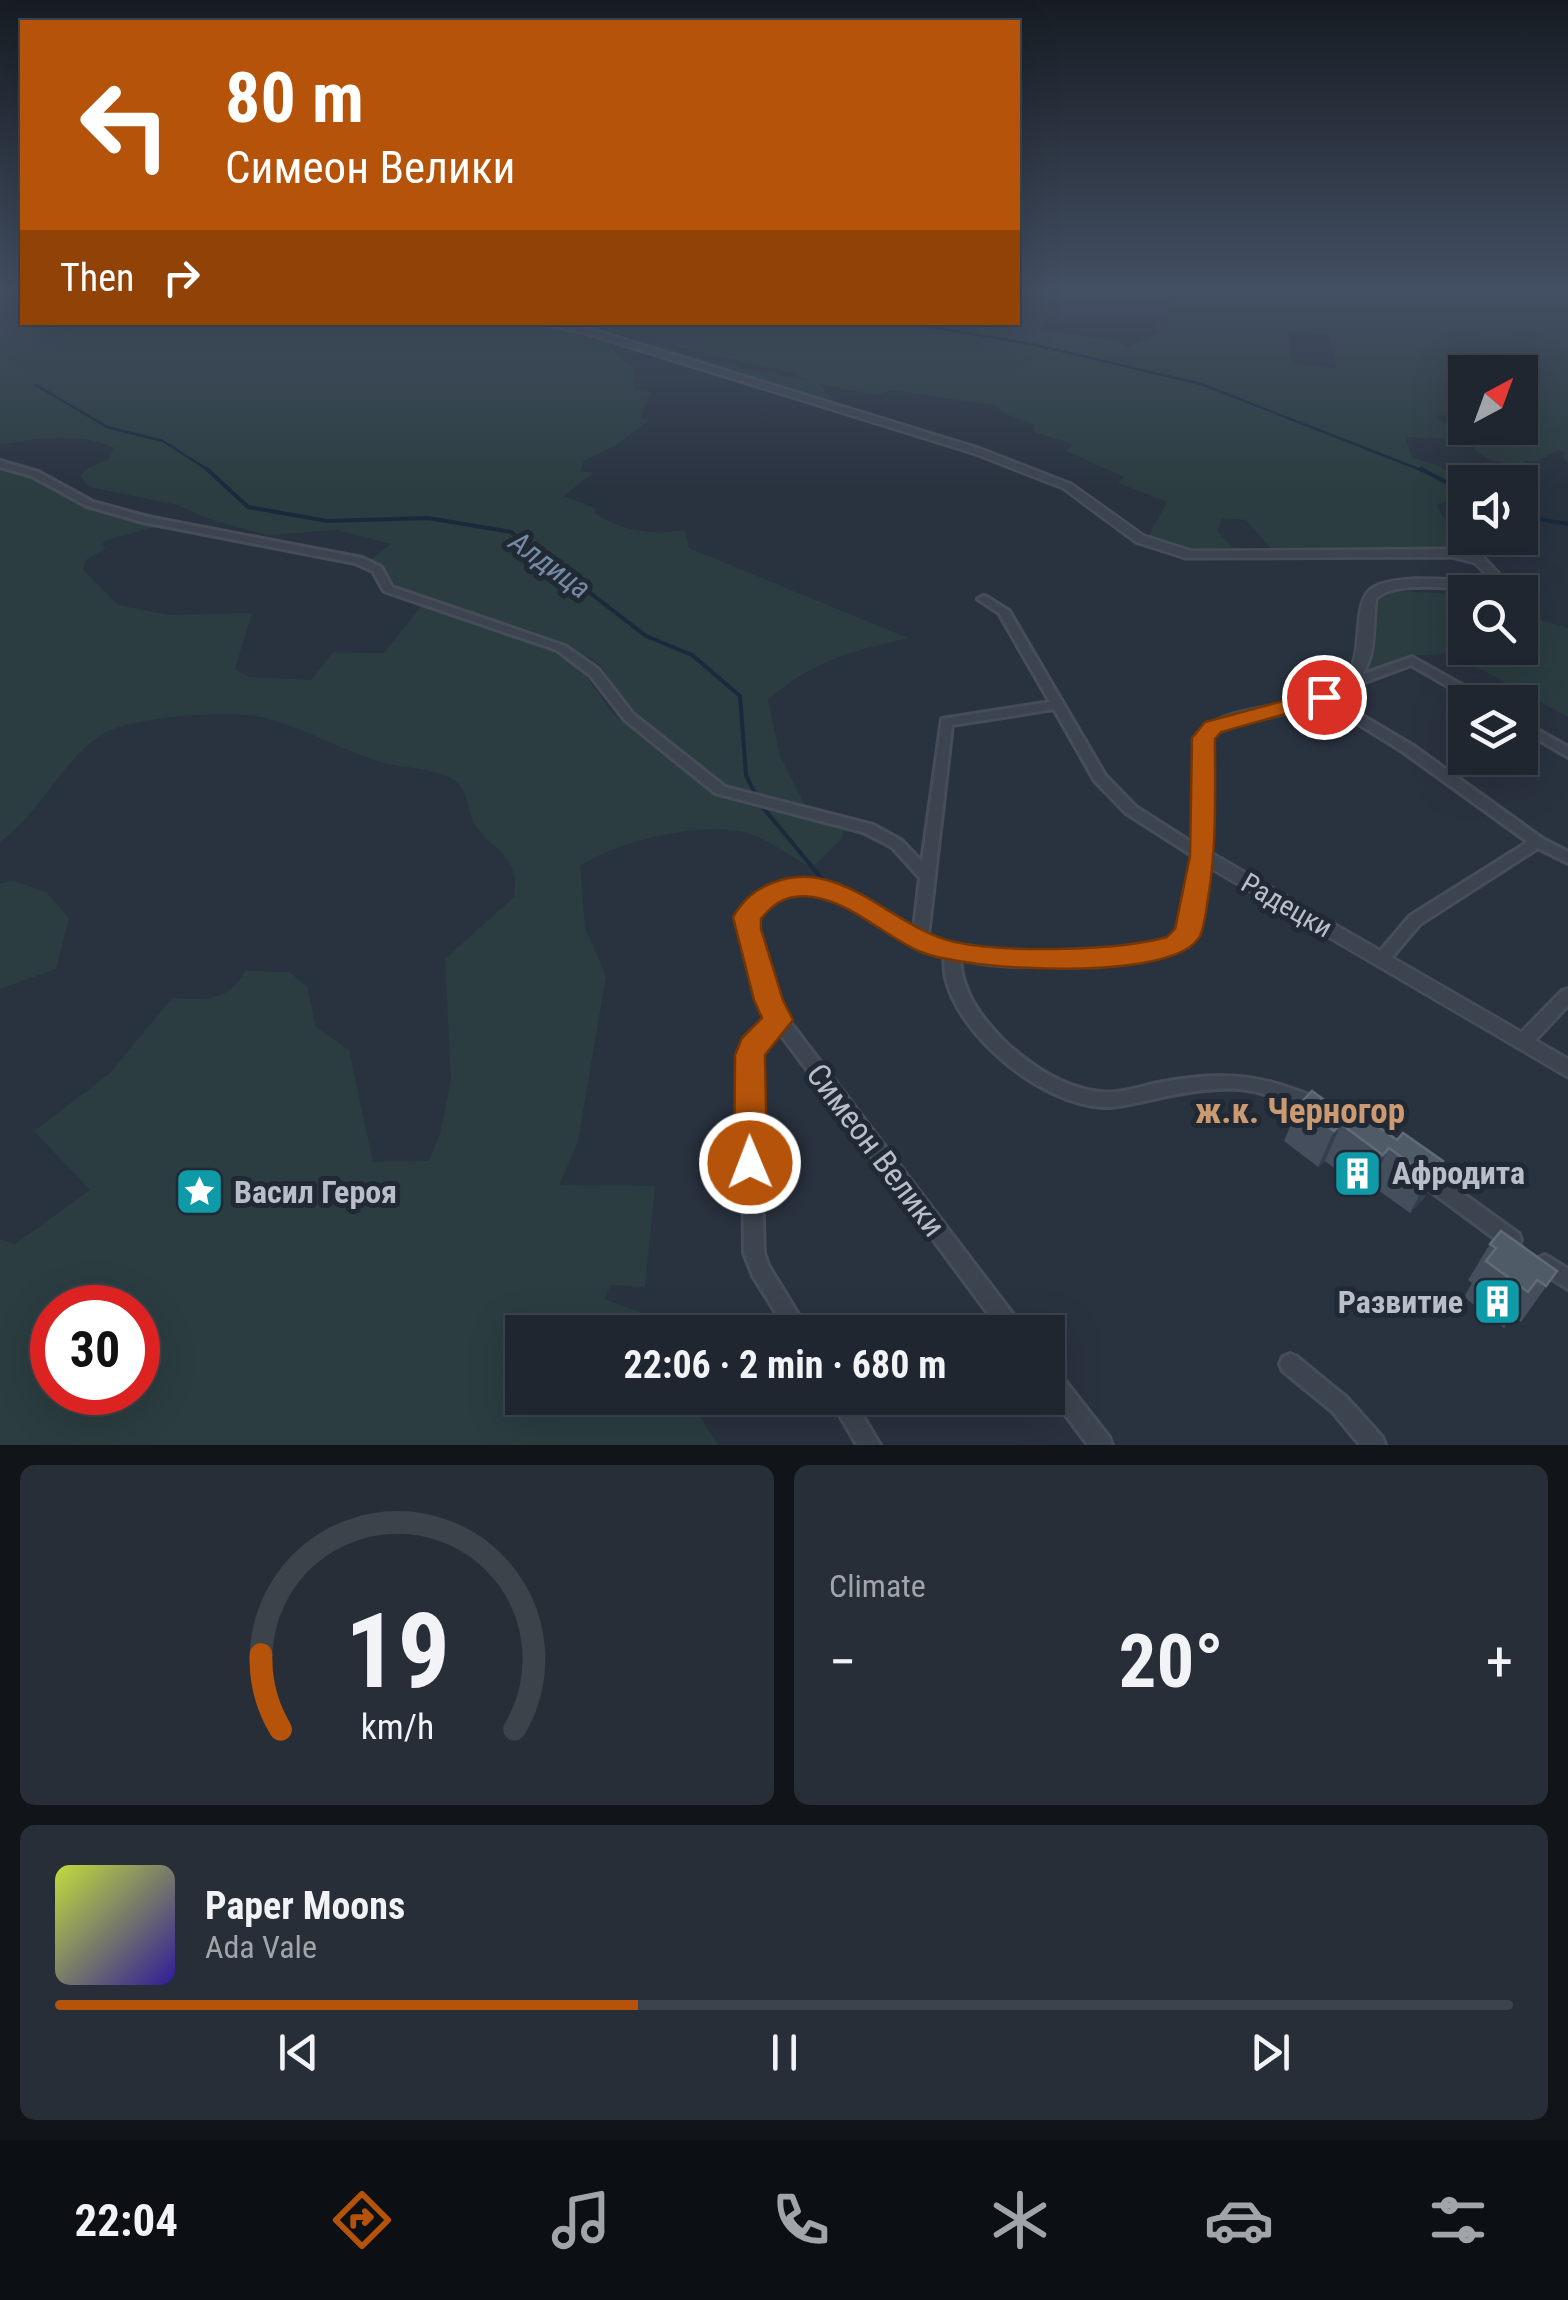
<!DOCTYPE html>
<meta charset="utf-8">
<style>
:root{--surface:#1f262f;--page:#272e37;--text:#f1f3f6;--muted:#a1a5aa;--line:#3c434b;--accent:#b45309}
body{margin:0;font-family:"Roboto Condensed",sans-serif;background:var(--page);color:var(--text);height:100vh;display:flex;flex-direction:column;font-size:38px;white-space:nowrap}
*{box-sizing:border-box;margin:0}
p{font-size:32px;color:var(--muted)}
.icon{flex:none;width:55px;height:55px;fill:none;stroke:currentColor;stroke-width:2;stroke-linecap:round;stroke-linejoin:round}
.map{position:relative;height:1445px;overflow:hidden}
.details{display:flex;flex-direction:column;gap:20px;padding:20px;background:#11151a;flex:1}
.details>*{flex:none}
.top-card{position:absolute;left:20px;top:20px;width:1000px;height:305px;border-radius:0px;box-shadow:0 10px 40px #0002,0 0 0 2px var(--line);background:#b45309;color:#fff;overflow:hidden}
.needle{width:65px;rotate:41deg}
.controls{position:absolute;left:1448px;top:355px;display:grid;gap:20px}
.controls a{display:grid;place-items:center;width:90px;height:90px;border-radius:0px;background:var(--surface);box-shadow:0 10px 40px #0002,0 0 0 2px var(--line);font-size:50px}
.speed{position:absolute;left:30px;top:1285px;display:flex;gap:20px;font-size:50px;font-weight:700;text-align:center}
.speed>*{display:grid;place-content:center;width:130px;height:130px;border-radius:50%;background:var(--surface);box-shadow:0 10px 40px #0002,0 0 0 2px var(--line);line-height:1}
.speed .limit{border:15px solid #d22;background:#fff;color:#111}
.pin{position:absolute;display:grid;place-items:center;width:85px;height:85px;color:#fff;margin:-42px;border:5px solid #fff;border-radius:50%;box-shadow:0 2px 10px #0007}
.me{position:absolute;width:110px;margin:-55px;rotate:359deg;stroke-linejoin:round;filter:drop-shadow(0 0 8px #0008)}
.turn{display:flex;align-items:center;gap:35px;height:210px;padding:0 40px;font-size:45px}
.turn .icon{width:130px;height:130px;stroke-width:2.5}
.turn b{display:block;font-size:70px;line-height:85px}
.then{display:flex;align-items:center;height:95px;padding:0 40px;background:#0003;gap:20px;font-size:38px}
.big{font-size:75px;font-weight:700;line-height:1.1}
.details .widget{flex:1;display:flex;flex-direction:column;justify-content:center;gap:15px;min-width:0;padding:0 35px;border-radius:15px;background:var(--page)}
.details .dial{align-items:center;gap:0}
.dial svg{height:260px;overflow:visible;fill:none;stroke:var(--line);stroke-width:7;stroke-linecap:round;text-anchor:middle}
.dial text{fill:var(--text);stroke:none}
.song{display:flex;align-items:center;gap:30px}
.cover{width:120px;height:120px;border-radius:15px;background:linear-gradient(135deg,hsl(70 70% 55%),hsl(250 70% 35%))}
.played{height:10px;border-radius:5px;background:linear-gradient(90deg,var(--accent) 40%,var(--line) 40%)}
.keys{display:flex;justify-content:space-around;direction:ltr}
.heat{display:flex;justify-content:space-between;align-items:center;font-size:55px;direction:ltr}
.details .tiles{flex:1;display:grid;gap:20px;grid-template-columns:1fr 1fr}
.widget:last-child{grid-column:span 2}
.trip{position:absolute;left:505px;top:1315px;width:560px;height:100px;border-radius:0px;background:var(--surface);box-shadow:0 10px 40px #0002,0 0 0 2px var(--line);font-weight:700;line-height:100px;text-align:center}
.menu{display:flex;height:160px;justify-content:space-around;align-items:center;background:#0c0f13;color:var(--muted)}
.menu .icon{width:70px;height:70px}
.menu .on{color:var(--accent)}
.menu b{font-size:45px;color:var(--text)}
.map>svg:first-child{display:block}
</style>
<div class="map">
<svg width="1568" height="1445" viewBox="0 0 1568 1445">
<rect width="100%" height="100%" fill="#29323f"/>
<g fill="#2b3d40" fill-rule="evenodd">
<path d="M0 288H22V322H508L551 326 609 340 607 345 635 370V390L650 392 641 418 648 421 615 446 584 461 580 471 593 473 564 496 595 508V513C621 532 654 535 685 530L689 548 908 638C853 651 811 661 768 700L780 756 805 805 733 790 713 781 691 759 623 707 602 667 592 659 534 633 487 623 402 593 388 576 365 564 391 544 337 530 268 535 214 521 177 505 89 487 81 477 85 469 108 460 114 448C76 431 39 438 0 445Z"/>
<path d="M1179 288H1568V464L1563 458 1565 453 1559 450 1538 461H1524L1530 467H1525L1490 460 1474 450 1478 439 1462 426 1464 420 1438 415 1436 418 1452 428 1444 435 1446 439 1405 437 1412 457 1439 466 1465 482V496L1436 505 1453 533 1456 550H1272L1246 520 1223 518 1217 531 1236 551 1198 552 1148 537 1167 502 1118 483 1124 477 1066 451 1073 444 1037 433 1033 428 1035 425 1005 414 997 406 892 390 877 395 819 384 839 406 608 336 657 343 704 360 810 381 793 373 570 323 1018 322V289L1059 293 1051 296 1041 330 1116 340 1128 347 1159 333 1155 326 1166 322 1172 314 1169 306ZM1288 331 1329 335 1336 368 1292 363ZM1465 372H1520V428H1465Z"/>
<path d="M0 467 29 474 74 501 162 525 107 540 101 545 106 548 86 560 83 570 118 605 169 615 252 613 235 669 249 677 311 680 333 652 384 653 422 605 479 627 557 649 576 662 614 715 706 784 746 805 846 818 842 838 812 868C791 857 766 837 743 832 699 822 617 841 580 866L585 927 606 976 578 1142 559 1185 655 1186 645 1287 611 1285 604 1299 646 1314 655 1332H522V1398H688L718 1445H0V1239L15 1244 90 1190 34 1131 109 1074 172 998C204 1000 229 1002 245 971L289 972 307 986 316 1027 349 1050 373 1162 429 1161 441 1130 451 1079 445 959 514 897C520 858 499 855 477 828 466 814 470 792 456 782 436 767 406 769 383 763 344 751 308 730 269 719 234 709 145 716 111 730 66 750 44 811 0 842ZM52 1308H138V1392H52Z"/>
<polygon points="1386,590 1465,595 1465,648 1520,648 1520,614 1568,628 1568,717 1451,653 1411,656 1365,672 1374,603"/>
<polygon points="14,881 46,892 69,918 56,969 0,989 0,883"/>
</g>
<g fill="none" stroke-linecap="round" stroke-linejoin="round">
<g stroke="#1c293c" stroke-width="2.5">
<polyline points="901,322 1031,344 1201,384 1426,472"/>
<polyline points="36,385 107,427 163,441 211,472"/>
</g>
<g stroke="#1c293c" stroke-width="4">
<polyline points="207,469 248,507 327,521 428,518 511,532 646,636 692,655 740,696 746,775 756,796"/>
<polyline points="1421,469 1465,492"/>
<polyline points="1520,516 1568,524"/>
<polyline points="760,804 823,880"/>
</g>
<defs>
<g id="minor">
<path d="M0 461 38 472 93 502 148 517 362 558 381 567 392 587 565 646 598 669 633 714 725 787 873 825 902 841 922 862 942 719 1050 702 999 613 978 599 983 596 987 597 1009 611 1105 775 1136 807 1208 853 1210 856C1206 877 1202 930 1187 944 1169 961 1136 959 1113 961 1062 965 1011 971 960 959 962 992 979 1015 1001 1038 1027 1064 1063 1088 1100 1092 1118 1094 1136 1088 1153 1084 1205 1074 1245 1071 1295 1090 1307 1094 1321 1098 1328 1108L1325 1113 1319 1115C1292 1105 1269 1092 1240 1089 1210 1087 1178 1093 1149 1100 1134 1103 1118 1108 1103 1107 1043 1104 960 1038 946 978 944 971 945 962 944 955 935 951 923 949 915 944 881 927 834 885 793 892 776 894 766 907 755 918L770 980 786 1017 1021 1325 1024 1332H1002L779 1032 758 1057 764 1253 768 1265 809 1332H788L753 1276 744 1253 742 1055 770 1019 754 980 740 917C790 848 857 898 914 928L920 878 892 847 863 832 715 793 625 720 590 675 557 650 384 591 373 571 355 563 143 522 87 506 32 476 0 467ZM1054 709 1095 781 1126 813 1196 858C1192 875 1188 920 1179 933 1173 942 1160 945 1149 946 1077 954 996 966 928 936L952 725Z"/>
<polygon points="1412,657 1487,699 1489,702 1475,702 1411,665 1357,685 1349,685 1347,682 1349,679"/>
<polygon points="1324,693 1412,745 1543,839 1568,852 1568,863 1538,848 1420,924 1386,964 1381,966 1376,964 1373,960 1376,956 1410,916 1528,842 1402,751 1320,700 1318,697"/>
<polygon points="1520,720 1568,747 1568,757 1520,729"/>
<polygon points="1568,989 1568,1005 1529,1047 1523,1049 1517,1047 1515,1042 1517,1037 1562,991"/>
<polygon points="1419,1164 1425,1166 1519,1234 1521,1240 1519,1246 1512,1249 1505,1246 1413,1178 1410,1172 1413,1166"/>
<polygon points="1545,1255 1568,1269 1568,1289 1538,1270 1535,1264 1538,1258"/>
<polygon points="1290,1354 1297,1357 1347,1398 1382,1437 1385,1445 1360,1445 1333,1412 1283,1371 1280,1364 1283,1357"/>
<polygon points="1048,1365 1055,1368 1109,1437 1112,1445 1088,1445 1048,1391"/>
<polygon points="830,1398 852,1398 880,1445 857,1445"/>
</g>
<path id="tertiary" d="M535 322H556L590 329 981 449 1071 484 1144 536 1191 551 1452 549 1483 557 1501 576 1490 588C1461 592 1396 578 1376 599 1373 621 1376 648 1366 668 1343 715 1256 712 1212 735L1211 853 1568 1059V1077L1197 860 1195 856V737C1224 698 1309 714 1344 679 1367 657 1349 600 1374 587 1400 573 1452 581 1482 581L1488 576 1475 563 1452 557 1186 558 1136 542 1063 488 973 453 585 333Z"/>
</defs>
<use href="#minor" stroke="#464d58" stroke-width="6"/>
<use href="#tertiary" stroke="#464d58" stroke-width="5"/>
<use href="#minor" fill="#3c444f" fill-rule="evenodd"/>
<use href="#tertiary" fill="#3c444f" fill-rule="evenodd"/>
</g>
<g fill="#444e5c">
<polygon points="1299,1105 1349,1118 1443,1161 1424,1198 1410,1213 1371,1185 1365,1191 1325,1161 1318,1167 1284,1141"/>
<polygon points="1490,1244 1557,1271 1521,1322 1513,1316 1504,1328 1464,1297 1472,1283 1468,1280"/>
</g>
<g fill="#343e4c">
<polygon points="1341,1124 1325,1161 1318,1167 1334,1131"/>
<polygon points="1389,1148 1371,1185 1365,1191 1383,1155"/>
<polygon points="1443,1161 1424,1198 1410,1213 1429,1177"/>
</g>
<g fill="#505b68" stroke="#616a77" stroke-width="2.5">
<polygon points="1312,1091 1349,1118 1356,1111 1397,1140 1403,1133 1443,1161 1429,1177 1389,1148 1383,1155 1341,1124 1334,1131 1299,1105"/>
<polygon points="1501,1231 1557,1271 1546,1286 1537,1280 1528,1292 1486,1261 1496,1248 1490,1244"/>
</g>
<linearGradient id="sky" x2="0" y2="1"><stop stop-color="#171c23"/><stop offset="0.59" stop-color="#434f63"/><stop offset="1" stop-color="#434f63" stop-opacity="0"/></linearGradient>
<rect width="1568" height="490" fill="url(#sky)"/>
<path fill="#b45309" stroke="#753606" stroke-width="2.5" d="M1324 690 1332 692 1335 697 1332 701 1221 732 1215 739C1215 793 1217 845 1208 899 1206 910 1205 925 1200 936 1176 983 967 971 921 952 885 937 853 903 813 897 789 894 775 901 761 919V929L783 1000 793 1020 765 1055 767 1163 762 1173 750 1178 739 1173 734 1163 735 1055 742 1038 762 1018 754 1000 733 917C743 900 754 890 772 883 841 855 893 929 955 942 1006 953 1117 951 1167 937L1175 929 1190 856 1192 738 1205 722Z"/>
<defs>
<symbol id="building-square" viewBox="-11 -11 22 22"><rect x="-9" y="-9" width="18" height="18" rx="4" fill="#0f9aa8" stroke="#212934"/><path d="M-4-6H4V6H1V3H-1V6H-4ZM-2.5-4.3h1.7v1.8h-1.7ZM.8-4.3h1.7v1.8H.8ZM-2.5-1h1.7V.8h-1.7ZM.8-1h1.7V.8H.8Z" fill="#fff"/></symbol>
<symbol id="sight-square" viewBox="-11 -11 22 22"><rect x="-9" y="-9" width="18" height="18" rx="4" fill="#0f9aa8" stroke="#212934"/><path d="M0-6L1.8-2.2L6-1.7L2.9 1.2L3.7 5.4L0 3.3L-3.7 5.4L-2.9 1.2L-6-1.7L-1.8-2.2Z" fill="#fff"/></symbol>
</defs>
<g fill-rule="evenodd">
<use href="#building-square" x="1330" y="1146" width="55" height="55"/>
<use href="#sight-square" x="172" y="1164" width="55" height="55"/>
<use href="#building-square" x="1470" y="1274" width="55" height="55"/>
</g>
<g text-anchor="middle" stroke-width="10" stroke-linejoin="round" paint-order="stroke">
<g font-size="28" fill="#b9bfc9" stroke="#212934">
<text transform="translate(1287 905) rotate(30)" y="10">Радецки</text>
</g>
<g font-size="30" font-style="italic" fill="#768aa4" stroke="#212934">
<text transform="translate(550 565) rotate(36)" y="10">Алдица</text>
</g>
<g font-size="32" fill="#b9bfc9" stroke="#212934">
<text transform="translate(876 1150) rotate(53)" y="11">Симеон Велики</text>
</g>
<g font-size="32" font-weight="bold" fill="#b9bfc9" stroke="#212934" text-anchor="start">
<text x="1392" y="1184">Афродита</text>
<text x="234" y="1203">Васил Героя</text>
<text x="1463" y="1313" text-anchor="end">Развитие</text>
</g>
<g font-size="35" font-weight="bold" fill="#cb9972" stroke="#212934">
<text x="1300" y="1123">ж.к. Черногор</text>
</g>
</g>
</svg>
<div class="controls">
<a><svg class="needle" viewBox="-14 -14 28 28"><path d="M0-13l5 13h-10z" fill="#e53935"/><path d="M0 13l5-13h-10z" fill="#a1a5aa"/></svg></a>
<a><svg class="icon" aria-label="sound" viewBox="0 0 24 24"><path d="M4 9h4l5-4v14l-5-4H4zM17 9q2 3 0 6"/></svg></a>
<a><svg class="icon" aria-label="search" viewBox="0 0 24 24"><circle cx="10" cy="10" r="6"/><path d="M15 15l6 6"/></svg></a>
<a><svg class="icon" aria-label="layers" viewBox="0 0 24 24"><path d="M12 4l9 5-9 5-9-5zM3 14l9 5 9-5"/></svg></a>
</div>
<div class="speed"><div class="limit">30</div></div>
<div class="pin" style="left:1324px;top:697px;background:#d93025"><svg class="icon" aria-label="arrive" viewBox="0 0 24 24"><path d="M6 21V4h12l-3 4 3 4H6"/></svg></div>
<svg class="me" style="left:750px;top:1163px" viewBox="-20 -20 40 40"><circle r="17" fill="#b45309" stroke="#fff" stroke-width="3"/><path d="M0-11L8 9 0 5-8 9z" fill="#fff"/></svg>
<div class="trip">22:06 · 2 min · 680 m</div>
<div class="top-card">
<div class="turn"><svg class="icon" aria-label="left" viewBox="0 0 24 24"><path d="M17 20v-9H6M10 6l-5 5 5 5"/></svg><div><b>80 m</b>Симеон Велики</div></div>
<div class="then">Then<svg class="icon" aria-label="right" viewBox="0 0 24 24"><path d="M7 20v-9h11M14 6l5 5-5 5"/></svg></div>
</div>
</div>
<section class="details">
<div class="tiles">
<div class="widget dial"><svg viewBox="0 0 100 80">
<path d="M14 69A42 42 0 1 1 86 69"/>
<path d="M14 69A42 42 0 0 1 8 46" stroke="#b45309"/>
<text x="50" y="56" font-size="32" font-weight="700">19</text>
<text x="50" y="72" font-size="11">km/h</text>
</svg></div>
<div class="widget"><p>Climate</p>
<div class="heat"><a>−</a><b class="big">20°</b><a>+</a></div>
</div>
<div class="widget">
<div class="song"><i class="cover"></i><div><b>Paper Moons</b><p>Ada Vale</p></div></div>
<div class="played"></div>
<div class="keys"><svg class="icon" aria-label="previous" viewBox="0 0 24 24"><path d="M18 5L8 12l10 7zM5 5v14"/></svg><svg class="icon" aria-label="pause" viewBox="0 0 24 24"><path d="M8 5v14M16 5v14"/></svg><svg class="icon" aria-label="next" viewBox="0 0 24 24"><path d="M6 5l10 7-10 7zM19 5v14"/></svg></div>
</div>
</div>
</section>
<nav class="menu">
<b>22:04</b>
<svg class="icon on" aria-label="directions" viewBox="0 0 24 24"><path d="M12 3l9 9-9 9-9-9zM9 14v-3h6M13 9l2 2-2 2"/></svg>
<svg class="icon" aria-label="music" viewBox="0 0 24 24"><path d="M9 18V5l10-2v13"/><circle cx="6" cy="18" r="3"/><circle cx="16" cy="16" r="3"/></svg>
<svg class="icon" aria-label="phone" viewBox="0 0 24 24"><path d="M5 4h4l2 5-3 2q2 4 5 5l2-3 5 2v4C11 20 4 13 5 4z"/></svg>
<svg class="icon" aria-label="climate" viewBox="0 0 24 24"><path d="M12 3v18M4 7l16 10M4 17L20 7"/></svg>
<svg class="icon" aria-label="car" viewBox="0 0 24 24"><path d="M5 17H2v-5l4-1 3-4h7l3 4 3 1v5h-3M9 17h6M6 11h13"/><circle cx="7" cy="17" r="2"/><circle cx="17" cy="17" r="2"/></svg>
<svg class="icon" aria-label="filters" viewBox="0 0 24 24"><path d="M4 7h16M4 17h16"/><circle cx="9" cy="7" r="2"/><circle cx="15" cy="17" r="2"/></svg>
</nav>
